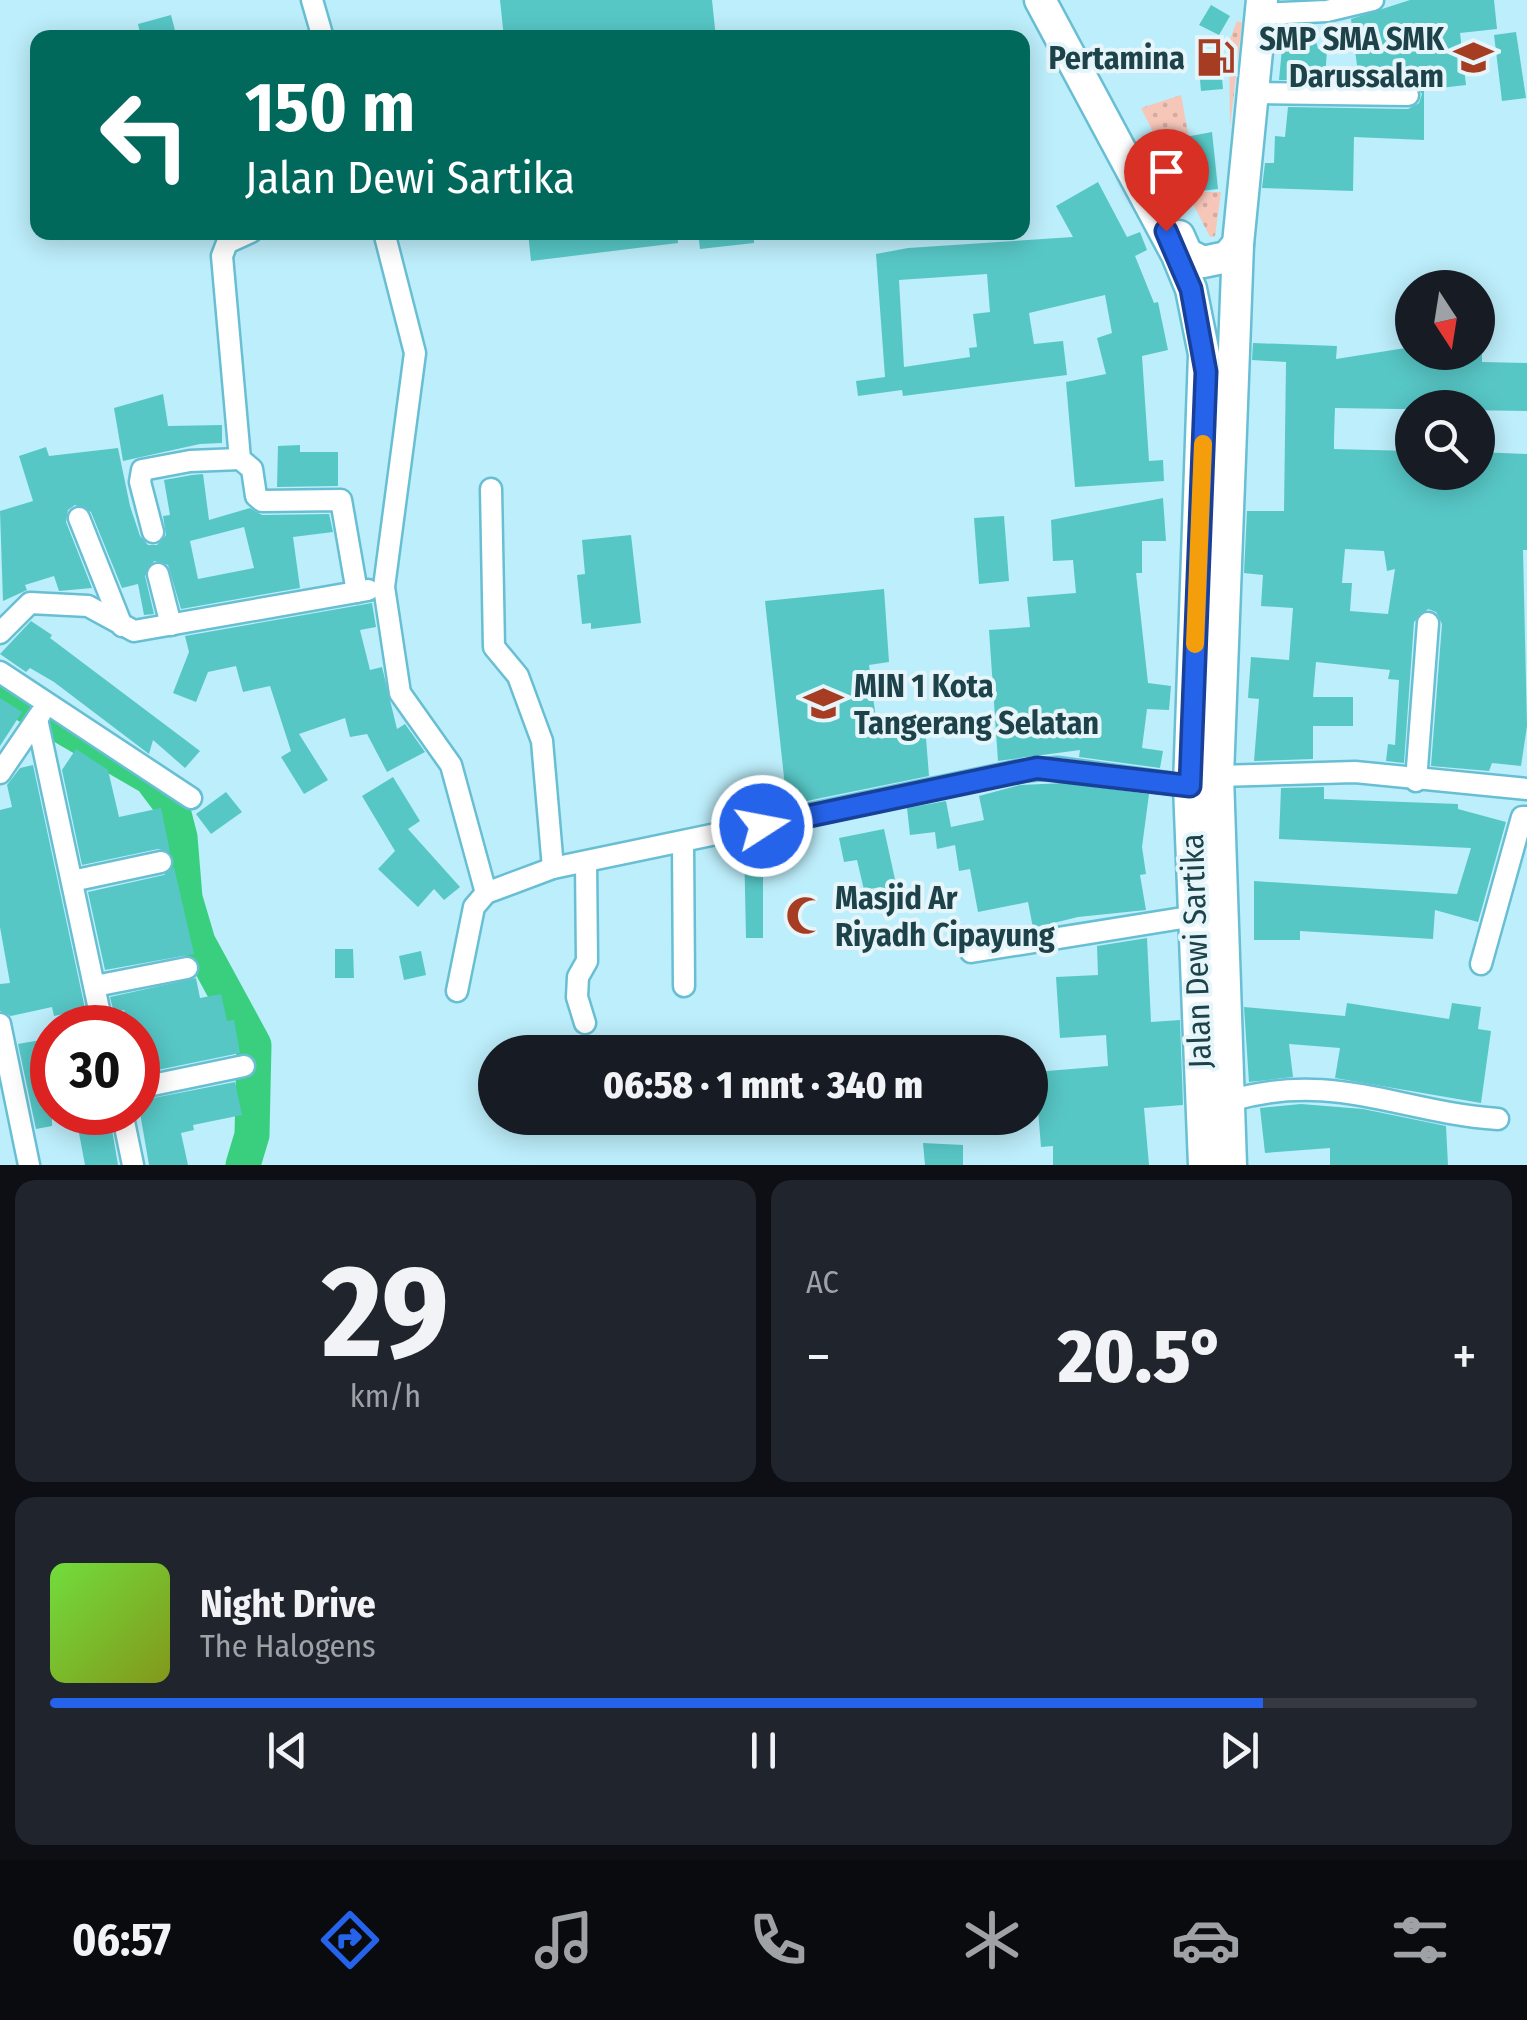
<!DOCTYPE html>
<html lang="id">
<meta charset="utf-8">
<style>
:root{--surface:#171b24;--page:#20242c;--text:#f1f3f6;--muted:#9ea1a6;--line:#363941;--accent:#2563eb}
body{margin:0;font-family:"Fira Sans Condensed",sans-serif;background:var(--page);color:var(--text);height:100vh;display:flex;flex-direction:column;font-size:38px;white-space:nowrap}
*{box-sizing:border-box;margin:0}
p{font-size:32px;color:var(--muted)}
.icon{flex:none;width:55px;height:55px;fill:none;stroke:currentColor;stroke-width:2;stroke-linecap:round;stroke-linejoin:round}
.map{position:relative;height:1165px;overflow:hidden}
.side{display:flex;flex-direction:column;gap:15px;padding:15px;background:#0d0f14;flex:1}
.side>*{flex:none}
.hud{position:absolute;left:30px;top:30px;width:1000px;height:210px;border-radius:20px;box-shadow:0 5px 25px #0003;background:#00695c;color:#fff;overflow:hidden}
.needle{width:65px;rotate:168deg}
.tools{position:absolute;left:1395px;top:270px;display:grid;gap:20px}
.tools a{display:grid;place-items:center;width:100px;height:100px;border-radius:50%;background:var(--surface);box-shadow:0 5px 25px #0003;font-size:50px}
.speed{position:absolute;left:30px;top:1005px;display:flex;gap:20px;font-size:50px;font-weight:700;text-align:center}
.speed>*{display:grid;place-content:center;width:130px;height:130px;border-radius:50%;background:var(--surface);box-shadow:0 5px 25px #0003;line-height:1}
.speed .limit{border:15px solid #d22;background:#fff;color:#111}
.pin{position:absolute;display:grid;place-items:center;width:85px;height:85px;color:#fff;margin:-102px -42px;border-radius:50% 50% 50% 0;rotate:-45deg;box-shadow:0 0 10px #0007}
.pin .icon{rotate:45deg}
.me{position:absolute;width:110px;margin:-55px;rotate:79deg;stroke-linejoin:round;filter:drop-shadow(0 0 8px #0008)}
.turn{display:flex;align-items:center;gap:35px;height:210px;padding:0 50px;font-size:45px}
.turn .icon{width:130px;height:130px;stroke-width:2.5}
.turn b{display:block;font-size:70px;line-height:85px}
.big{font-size:75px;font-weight:800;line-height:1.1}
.side .card{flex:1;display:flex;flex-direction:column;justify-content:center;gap:15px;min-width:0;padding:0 35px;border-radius:20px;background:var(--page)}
.side .dial{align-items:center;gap:0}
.dial b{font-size:130px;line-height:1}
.song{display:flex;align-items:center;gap:30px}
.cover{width:120px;height:120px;border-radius:15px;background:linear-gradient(135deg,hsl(100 70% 55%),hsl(70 70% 35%))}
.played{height:10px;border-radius:5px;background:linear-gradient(90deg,var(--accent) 85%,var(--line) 85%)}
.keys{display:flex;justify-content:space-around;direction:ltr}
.heat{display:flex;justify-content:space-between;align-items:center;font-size:55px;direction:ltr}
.side .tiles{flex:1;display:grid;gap:15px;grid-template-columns:1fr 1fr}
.card:last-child{grid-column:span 2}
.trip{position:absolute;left:478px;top:1035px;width:570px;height:100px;border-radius:50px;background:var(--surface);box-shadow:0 5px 25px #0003;font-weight:800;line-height:100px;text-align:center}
.tab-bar{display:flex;height:160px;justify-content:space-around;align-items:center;background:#090b0e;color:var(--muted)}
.tab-bar .icon{width:70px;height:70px}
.tab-bar .on{color:var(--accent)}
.tab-bar b{font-size:45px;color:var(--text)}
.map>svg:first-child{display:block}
</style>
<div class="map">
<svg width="1527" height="1165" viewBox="0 0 1527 1165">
<defs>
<pattern id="garden-dots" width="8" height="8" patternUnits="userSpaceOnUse" patternTransform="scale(2.5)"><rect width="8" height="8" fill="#f6c6b9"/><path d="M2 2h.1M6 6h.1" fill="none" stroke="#d2aba1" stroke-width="1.8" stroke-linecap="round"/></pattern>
</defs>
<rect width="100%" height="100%" fill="#bdeefb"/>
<g fill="url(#garden-dots)">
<polygon points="1237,21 1242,23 1230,127 1229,42"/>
<polygon points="1181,95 1188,133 1161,148 1141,108"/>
<polygon points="1187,192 1221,192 1215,236 1210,237"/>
</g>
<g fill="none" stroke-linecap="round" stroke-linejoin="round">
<polyline stroke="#3acf7f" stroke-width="35" points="0,690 151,778 172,806 180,837 185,898 198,942 254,1045 252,1135 243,1165"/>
</g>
<g fill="#57c7c6" fill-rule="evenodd">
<polygon points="500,0 712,0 716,38 504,38"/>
<polygon points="1410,0 1494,0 1497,29 1460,33 1466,85 1424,90 1424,140 1354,137 1353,191 1262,188 1265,163 1274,163 1275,136 1285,137 1288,107 1408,109 1419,103 1422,94 1414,83 1359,81 1351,19"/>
<polygon points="1211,5 1230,16 1219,35 1199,25"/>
<polygon points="171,15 177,38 141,38 138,24"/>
<polygon points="1300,26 1300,34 1314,33 1318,49 1327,49 1325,80 1279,80 1284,27"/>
<polygon points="1516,32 1526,98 1502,101 1494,35"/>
<polygon points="1221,67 1223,89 1201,91 1199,69"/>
<polygon points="1212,132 1218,189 1192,192 1180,138"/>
<path d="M1098 182 1127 237 1140 232 1147 250 1135 256 1154 303 1158 302 1168 350 1142 356 1149 461 1163 460 1164 481 1075 487 1066 382 1106 374 1097 338 1112 333 1105 295 1029 313 1034 344 1063 341 1067 375 903 396 902 390 858 396 856 381 885 377 876 254 908 248 1073 237 1056 206ZM987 274 990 312 973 314 977 347 969 348 970 357 904 367 899 280Z"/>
<polygon points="528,232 677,232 678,243 531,261"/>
<polygon points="698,232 754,232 754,243 700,249"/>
<path d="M1253 343 1337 346 1336 359 1412 347V352H1482V362L1527 363V411L1335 408 1334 438V449L1412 451V472H1478V452L1527 454V550H1523L1527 726 1521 766 1492 763 1489 771 1431 766 1442 624 1436 612 1428 609 1414 622 1404 763 1386 761 1388 744 1395 745 1399 680 1388 679 1390 670 1316 662 1313 697H1353V726H1313V759L1254 761 1259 699 1248 698 1251 657 1289 660 1293 608 1261 606 1263 575 1244 573 1247 511H1284L1286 362 1252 360ZM1345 549 1384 551 1387 571 1395 569 1388 614 1350 611 1352 583H1342Z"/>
<polygon points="163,394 168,426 222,425 222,443 200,444 123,461 114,408"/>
<polygon points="300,445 300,452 338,452 338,486 277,487 278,446"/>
<path d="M46 447 49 456 118 448 130 506 140 536 148 545H157L166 535 163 516 170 515 164 480 192 475 203 474 209 520 250 508 262 515 329 514 333 532 293 537 300 588 181 609 168 565 154 561 145 576 154 614 144 615 138 584 122 588 91 512 75 505 68 510 66 522 92 588 59 591 54 576 25 585 27 590 3 601 0 511 33 501 19 456ZM244 527 254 568 198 579 190 541Z"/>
<polygon points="1163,498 1166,541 1142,541 1142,573 1136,573 1148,683 1171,686 1169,710 1147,709 1142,748 1163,751 1160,768 1079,757 1080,750 998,761 989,630 1030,627 1027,597 1076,593 1073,560 1053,561 1051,520"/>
<polygon points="1004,516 1009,581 979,584 974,518"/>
<polygon points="631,535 641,623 591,629 591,623 582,624 577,575 585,574 582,540"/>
<polygon points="884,589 889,662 869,665 877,727 925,725 929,776 787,805 765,601"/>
<polygon points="372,603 376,627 360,630 370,670 382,667 397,729 405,724 425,752 387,772 367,734 350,737 345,718 299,734 328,780 304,794 281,757 291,751 270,686 243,692 236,666 208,672 196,702 173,693 189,652 185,636"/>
<polygon points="31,621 52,635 50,638 200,751 185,768 153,740 149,754 54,682 30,668 26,672 0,654"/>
<polygon points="0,698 22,712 0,746"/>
<polygon points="76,749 108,770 119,817 161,808 170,852 158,849 82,865 62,770"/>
<polygon points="33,765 87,1018 76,1021 74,1012 54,1016 52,1007 11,1016 0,1011 0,984 10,983 0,927 0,810 12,807 7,785 20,768"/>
<polygon points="393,777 420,821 408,829 460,887 444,900 434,889 418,907 378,869 395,851 362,796"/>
<polygon points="1065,783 1149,794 1142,847 1146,874 1140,875 1146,910 1078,917 1033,928 1028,902 978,912 970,869 959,871 955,845 937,849 935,832 910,835 907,808 946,801 951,827 984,820 979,796 1020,785"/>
<polygon points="1324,787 1324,799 1458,804 1458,809 1506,822 1478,922 1435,910 1433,939 1300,931 1300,940 1254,940 1254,881 1457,894 1471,848 1279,839 1281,788"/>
<polygon points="226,792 242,812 211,834 196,814"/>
<polygon points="884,829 898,893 883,896 881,887 864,890 857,860 844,862 839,838"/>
<polygon points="763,838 763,938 746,938 744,842"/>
<polygon points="174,867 194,954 105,970 88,892 164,875"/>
<polygon points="1147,938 1151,1022 1180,1020 1183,1105 1144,1108 1149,1165 1053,1165 1053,1146 1041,1147 1035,1072 1108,1066 1106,1035 1060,1038 1056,977 1098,975 1097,946"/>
<polygon points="335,949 353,949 354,978 335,978"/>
<polygon points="421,951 426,975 404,980 399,956"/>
<polygon points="196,978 200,998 221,994 227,1021 234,1020 240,1053 138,1074 138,1028 128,1028 124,1010 114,1013 110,997"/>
<polygon points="1347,1003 1449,1019 1452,1003 1481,1007 1478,1029 1491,1031 1481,1103 1335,1078 1340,1048 1289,1044 1293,1077 1249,1082 1244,1007 1345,1016"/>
<polygon points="46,1039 52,1073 52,1126 36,1129 18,1044"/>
<polygon points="235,1082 242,1115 193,1125 194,1130 181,1133 188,1165 149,1165 138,1101"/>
<polygon points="1301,1104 1363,1109 1446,1126 1448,1165 1330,1165 1330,1148 1265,1153 1260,1108"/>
<polygon points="75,1112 109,1112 118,1165 85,1165"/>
<polygon points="923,1143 963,1145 963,1165 925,1165"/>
</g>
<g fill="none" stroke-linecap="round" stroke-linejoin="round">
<defs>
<g id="minor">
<polyline points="312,0 323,38"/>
<polyline points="1262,14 1327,11 1373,0"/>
<polyline points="1255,93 1408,95"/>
<polyline points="251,232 227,243 222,256 240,459 252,469 256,496 262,501 341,500 357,592"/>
<polyline points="384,232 415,353 384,587 400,693 451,765 486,893"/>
<polyline points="491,489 494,647 518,676 542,741 553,868"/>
<polyline points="79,518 122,626"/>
<polyline points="153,532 140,482 142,470 190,461 240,459"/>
<polyline points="158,574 171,625"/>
<polyline points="0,633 30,603 88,606 134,631 368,590"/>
<polyline points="0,672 191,798"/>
<polyline points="37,719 103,1028"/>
<polyline points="0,773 41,713"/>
<polyline points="1218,776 1355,772 1527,789"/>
<polyline points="1416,781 1428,623"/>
<polyline points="683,842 684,986"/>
<polyline points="72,881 161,862"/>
<polyline points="971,952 1195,916"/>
<polyline points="1481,964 1522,817 1527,817"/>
<polyline points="95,986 187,968"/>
<polyline points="457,991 474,907 486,893 553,868 1018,771 1057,768 1189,786"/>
<polyline points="585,1023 577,997 578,977 587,961 586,862"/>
<polyline points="0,1024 29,1165"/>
<polyline points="138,1088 244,1066"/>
<path d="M1229 1101C1333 1070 1398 1112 1498 1119"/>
<polyline points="122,1112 133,1165"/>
</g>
<g id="highway">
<polyline points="1040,0 1177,255 1191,289 1204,354 1189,786 1204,1165"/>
<polyline points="1179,236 1187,254 1203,262 1227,257 1238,244"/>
<polyline points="1231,1165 1218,776 1238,244 1262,0"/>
</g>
</defs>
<use href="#minor" stroke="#68bfd3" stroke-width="25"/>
<use href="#highway" stroke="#68bfd3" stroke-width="35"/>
<use href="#minor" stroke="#fff" stroke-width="20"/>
<use href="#highway" stroke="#fff" stroke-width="30"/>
</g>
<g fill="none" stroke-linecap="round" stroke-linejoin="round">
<defs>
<polyline id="route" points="762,826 1037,768 1190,786 1206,372 1191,289 1166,231"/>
</defs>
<use href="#route" stroke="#184099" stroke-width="25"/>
<use href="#route" stroke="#2563eb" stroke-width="18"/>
<polyline stroke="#f59e0b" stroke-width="18" points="1195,644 1203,444"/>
</g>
<defs>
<symbol id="school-bare" viewBox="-9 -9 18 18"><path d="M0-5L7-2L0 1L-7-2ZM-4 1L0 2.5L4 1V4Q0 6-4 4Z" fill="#a63d23" stroke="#e5f5f9" stroke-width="2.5" paint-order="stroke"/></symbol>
<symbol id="fuel-bare" viewBox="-9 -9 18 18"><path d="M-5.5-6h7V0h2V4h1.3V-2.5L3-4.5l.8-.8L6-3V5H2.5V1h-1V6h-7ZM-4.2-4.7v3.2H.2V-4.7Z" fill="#a63d23" stroke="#e5f5f9" stroke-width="2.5" paint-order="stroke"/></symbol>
<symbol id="mosque-bare" viewBox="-9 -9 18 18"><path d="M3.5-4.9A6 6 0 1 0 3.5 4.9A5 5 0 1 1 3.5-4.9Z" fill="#a63d23" stroke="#e5f5f9" stroke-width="2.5" paint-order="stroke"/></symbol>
</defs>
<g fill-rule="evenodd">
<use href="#school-bare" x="1446" y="30" width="55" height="55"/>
<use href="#fuel-bare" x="1188" y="30" width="55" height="55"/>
<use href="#school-bare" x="796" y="676" width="55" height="55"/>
<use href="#mosque-bare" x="778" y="888" width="55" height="55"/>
</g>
<g text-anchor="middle" stroke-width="8" stroke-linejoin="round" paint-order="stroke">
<g font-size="32" font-weight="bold" fill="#1d424a" stroke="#e5f5f9" text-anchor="end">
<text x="1444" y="50">SMP SMA SMK<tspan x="1444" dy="37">Darussalam</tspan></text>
<text x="1185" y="69">Pertamina</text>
<text x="854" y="697" text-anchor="start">MIN 1 Kota<tspan x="854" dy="37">Tangerang Selatan</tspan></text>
<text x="835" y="909" text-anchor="start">Masjid Ar<tspan x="835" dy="37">Riyadh Cipayung</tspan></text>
</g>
<g font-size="32" fill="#1d424a" stroke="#e5f5f9">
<text transform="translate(1196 951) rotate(-92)" y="11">Jalan Dewi Sartika</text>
</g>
</g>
</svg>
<div class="tools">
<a><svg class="needle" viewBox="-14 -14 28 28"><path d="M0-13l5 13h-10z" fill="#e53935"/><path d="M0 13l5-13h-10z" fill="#9ea1a6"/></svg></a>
<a><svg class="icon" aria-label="search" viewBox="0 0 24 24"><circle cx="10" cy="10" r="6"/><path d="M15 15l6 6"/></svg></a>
</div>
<div class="speed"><div class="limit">30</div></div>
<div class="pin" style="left:1166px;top:231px;background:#d93025"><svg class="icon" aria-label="arrive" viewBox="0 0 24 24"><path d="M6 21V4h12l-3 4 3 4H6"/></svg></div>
<svg class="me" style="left:762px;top:826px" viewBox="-20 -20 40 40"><circle r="17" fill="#2563eb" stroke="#fff" stroke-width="3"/><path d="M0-11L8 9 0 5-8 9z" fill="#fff"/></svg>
<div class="trip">06:58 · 1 mnt · 340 m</div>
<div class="hud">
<div class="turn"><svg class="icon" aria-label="left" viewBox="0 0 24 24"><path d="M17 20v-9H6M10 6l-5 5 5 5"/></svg><div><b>150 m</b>Jalan Dewi Sartika</div></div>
</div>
</div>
<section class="side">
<div class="tiles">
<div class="card dial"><b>29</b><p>km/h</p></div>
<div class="card"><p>AC</p>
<div class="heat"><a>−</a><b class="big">20.5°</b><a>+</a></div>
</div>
<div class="card">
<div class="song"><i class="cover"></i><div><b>Night Drive</b><p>The Halogens</p></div></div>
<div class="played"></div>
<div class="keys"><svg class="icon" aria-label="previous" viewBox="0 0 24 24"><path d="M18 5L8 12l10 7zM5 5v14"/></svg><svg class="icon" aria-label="pause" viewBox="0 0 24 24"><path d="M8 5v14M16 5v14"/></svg><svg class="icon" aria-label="next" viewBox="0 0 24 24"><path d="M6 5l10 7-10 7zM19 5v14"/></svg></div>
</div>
</div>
</section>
<nav class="tab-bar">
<b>06:57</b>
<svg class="icon on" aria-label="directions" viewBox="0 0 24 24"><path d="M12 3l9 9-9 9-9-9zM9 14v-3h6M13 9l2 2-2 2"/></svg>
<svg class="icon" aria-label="music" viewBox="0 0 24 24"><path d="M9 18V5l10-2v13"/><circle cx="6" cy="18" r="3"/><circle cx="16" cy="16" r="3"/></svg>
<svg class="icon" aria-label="phone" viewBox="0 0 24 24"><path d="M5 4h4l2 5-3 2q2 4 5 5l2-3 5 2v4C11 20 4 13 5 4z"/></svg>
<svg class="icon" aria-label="climate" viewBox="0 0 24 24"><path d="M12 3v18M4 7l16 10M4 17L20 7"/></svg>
<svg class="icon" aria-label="car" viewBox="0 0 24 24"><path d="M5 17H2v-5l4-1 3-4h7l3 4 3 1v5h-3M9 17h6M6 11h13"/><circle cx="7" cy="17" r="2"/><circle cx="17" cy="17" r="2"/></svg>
<svg class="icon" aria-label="filters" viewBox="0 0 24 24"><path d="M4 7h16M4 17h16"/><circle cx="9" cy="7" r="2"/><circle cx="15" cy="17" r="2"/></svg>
</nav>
